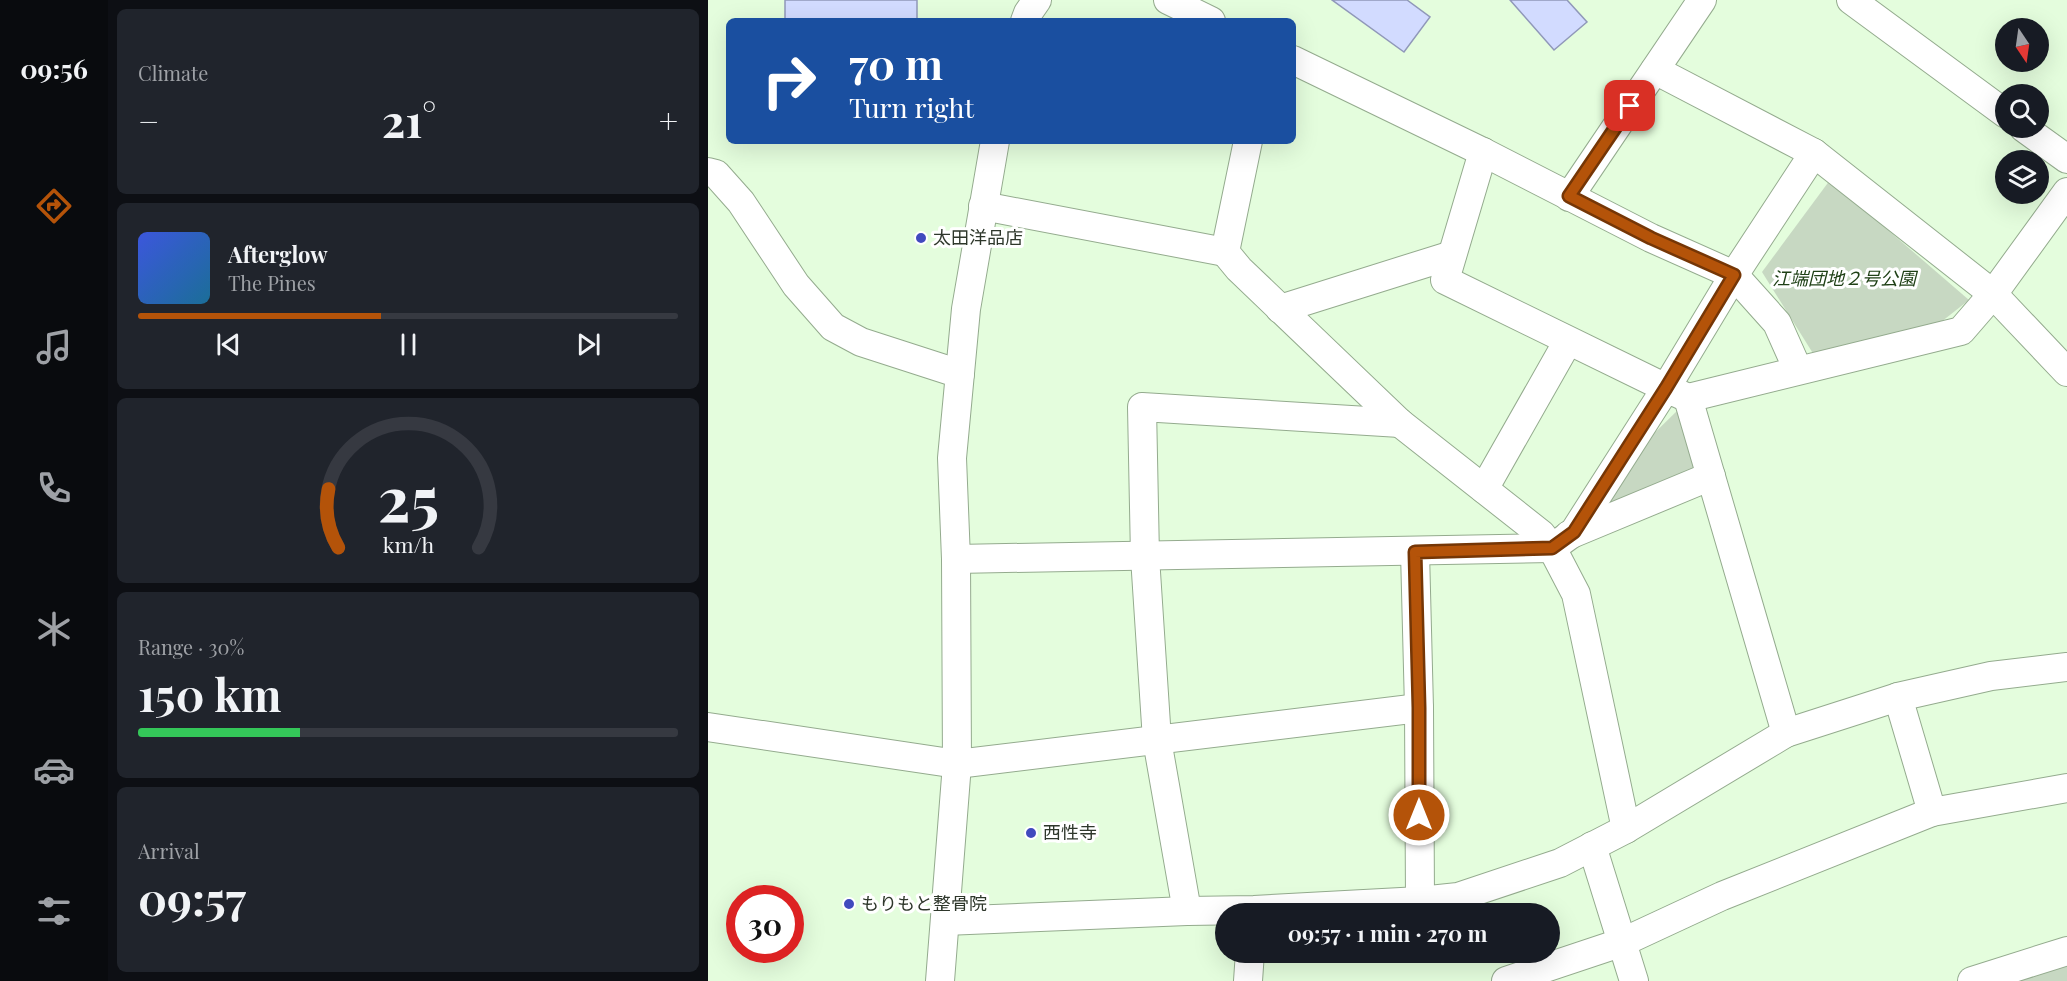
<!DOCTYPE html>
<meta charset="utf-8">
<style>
:root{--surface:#171b24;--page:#20242c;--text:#f1f3f6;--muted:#9ea1a6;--line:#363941;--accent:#b45309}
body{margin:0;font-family:"Playfair Display","Noto Sans JP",serif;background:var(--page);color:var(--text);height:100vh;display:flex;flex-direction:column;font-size:22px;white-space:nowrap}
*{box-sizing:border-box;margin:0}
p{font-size:20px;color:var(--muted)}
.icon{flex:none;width:33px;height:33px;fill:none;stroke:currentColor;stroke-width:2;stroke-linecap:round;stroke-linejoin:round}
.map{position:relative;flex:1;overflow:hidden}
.drawer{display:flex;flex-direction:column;gap:9px;padding:9px;background:#0d0f14;width:600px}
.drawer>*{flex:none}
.hud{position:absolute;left:18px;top:18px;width:570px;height:126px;border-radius:9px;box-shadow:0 6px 24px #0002;background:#1a4fa0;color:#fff;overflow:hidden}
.needle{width:39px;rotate:167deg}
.buttons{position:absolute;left:1287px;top:18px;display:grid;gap:12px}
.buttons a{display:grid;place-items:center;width:54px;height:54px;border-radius:50%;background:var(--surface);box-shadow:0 6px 24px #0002;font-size:30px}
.speed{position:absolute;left:18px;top:885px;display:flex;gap:12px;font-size:30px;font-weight:700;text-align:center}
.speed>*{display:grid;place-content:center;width:78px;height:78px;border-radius:50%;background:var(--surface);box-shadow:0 6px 24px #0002;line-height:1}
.speed .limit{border:9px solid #d22;background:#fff;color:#111}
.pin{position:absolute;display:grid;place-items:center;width:51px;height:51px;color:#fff;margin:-26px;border-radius:12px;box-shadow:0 3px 9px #0006}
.me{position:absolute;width:66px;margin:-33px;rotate:0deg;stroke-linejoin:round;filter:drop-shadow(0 0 4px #0008)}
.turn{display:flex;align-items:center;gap:21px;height:126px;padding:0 24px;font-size:27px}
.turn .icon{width:78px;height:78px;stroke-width:2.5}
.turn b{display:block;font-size:42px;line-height:51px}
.big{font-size:45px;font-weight:700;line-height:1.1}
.drawer .widget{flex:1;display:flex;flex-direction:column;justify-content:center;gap:9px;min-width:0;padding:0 21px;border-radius:9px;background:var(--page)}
.drawer .dial{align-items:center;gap:0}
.dial svg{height:156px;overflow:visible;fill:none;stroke:var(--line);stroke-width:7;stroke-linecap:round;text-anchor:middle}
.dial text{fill:var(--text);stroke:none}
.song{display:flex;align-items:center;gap:18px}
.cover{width:72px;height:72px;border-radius:9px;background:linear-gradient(135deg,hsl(230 70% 55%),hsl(200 70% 35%))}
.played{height:6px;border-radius:3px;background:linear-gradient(90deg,var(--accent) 45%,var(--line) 45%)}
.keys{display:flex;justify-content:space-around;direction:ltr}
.heat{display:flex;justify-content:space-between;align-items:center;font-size:33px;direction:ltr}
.charge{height:9px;border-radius:4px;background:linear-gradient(90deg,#34c759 30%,var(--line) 0)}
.trip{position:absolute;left:507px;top:903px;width:345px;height:60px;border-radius:30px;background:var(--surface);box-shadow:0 6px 24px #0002;font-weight:700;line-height:60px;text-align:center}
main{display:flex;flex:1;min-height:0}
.tab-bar{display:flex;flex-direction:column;width:108px;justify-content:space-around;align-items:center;background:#090b0e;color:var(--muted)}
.tab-bar .icon{width:42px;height:42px}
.tab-bar .on{color:var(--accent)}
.tab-bar b{font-size:27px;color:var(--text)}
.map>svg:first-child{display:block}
</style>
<main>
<nav class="tab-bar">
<b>09:56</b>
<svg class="icon on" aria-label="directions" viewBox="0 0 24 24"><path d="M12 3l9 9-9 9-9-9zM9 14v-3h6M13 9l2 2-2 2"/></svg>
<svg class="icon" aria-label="music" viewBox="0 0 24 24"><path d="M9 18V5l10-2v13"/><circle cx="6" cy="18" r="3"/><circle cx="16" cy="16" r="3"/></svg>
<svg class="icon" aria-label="phone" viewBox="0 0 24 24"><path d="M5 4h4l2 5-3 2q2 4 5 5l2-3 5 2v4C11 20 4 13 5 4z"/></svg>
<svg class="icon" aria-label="climate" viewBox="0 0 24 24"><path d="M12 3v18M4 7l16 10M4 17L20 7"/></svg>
<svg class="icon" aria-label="car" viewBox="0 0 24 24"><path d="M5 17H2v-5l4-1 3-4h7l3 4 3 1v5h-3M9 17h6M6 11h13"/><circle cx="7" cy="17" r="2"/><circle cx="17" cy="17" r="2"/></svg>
<svg class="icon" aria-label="filters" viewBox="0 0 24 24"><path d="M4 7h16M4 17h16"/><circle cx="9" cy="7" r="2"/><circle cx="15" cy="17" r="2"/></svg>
</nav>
<section class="drawer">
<div class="widget"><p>Climate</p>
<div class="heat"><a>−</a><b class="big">21°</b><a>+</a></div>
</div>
<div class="widget">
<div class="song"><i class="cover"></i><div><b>Afterglow</b><p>The Pines</p></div></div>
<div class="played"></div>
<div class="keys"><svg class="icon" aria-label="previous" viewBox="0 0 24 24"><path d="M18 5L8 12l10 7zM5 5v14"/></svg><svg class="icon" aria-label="pause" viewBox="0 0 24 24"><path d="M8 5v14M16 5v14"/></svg><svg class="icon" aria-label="next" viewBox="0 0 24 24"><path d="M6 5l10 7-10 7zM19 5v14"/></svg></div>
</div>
<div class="widget dial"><svg viewBox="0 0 100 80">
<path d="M14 69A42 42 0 1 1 86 69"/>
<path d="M14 69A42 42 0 0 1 9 39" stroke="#b45309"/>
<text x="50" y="56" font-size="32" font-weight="700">25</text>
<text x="50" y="72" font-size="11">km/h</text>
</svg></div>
<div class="widget"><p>Range · 30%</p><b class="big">150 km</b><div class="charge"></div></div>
<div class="widget"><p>Arrival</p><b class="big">09:57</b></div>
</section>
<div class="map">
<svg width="1359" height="981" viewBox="0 0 1359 981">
<rect width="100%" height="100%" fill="#e4fddd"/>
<g fill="#c7d8c2">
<polygon points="1122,180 1261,300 1233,322 1106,355 1054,272"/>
<polygon points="972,408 986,468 881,518 923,456"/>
<polygon points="1359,963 1359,981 1300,981"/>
</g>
<g fill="#d2dbff" stroke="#9098b9" stroke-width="1.5">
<rect x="77" y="0" width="132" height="21"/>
<polygon points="624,0 699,0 722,17 696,52"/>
<polygon points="802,0 859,0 879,22 846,50"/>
</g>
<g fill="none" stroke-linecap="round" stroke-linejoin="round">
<defs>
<g id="minor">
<polyline points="460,0 503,21"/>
<polyline points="1143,0 1298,114"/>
<polyline points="317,21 320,13 329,0"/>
<polyline points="585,60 775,152 943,238 1026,275 1069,323 1090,370"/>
<polyline points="947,70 1106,153 1285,294 1359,372"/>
<polyline points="1316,128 1359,159"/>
<polyline points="540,141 517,252 531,269 692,423 833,534 844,548 868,594 918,829"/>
<polyline points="775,152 737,280 958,388 1026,275 1106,153"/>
<polyline points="0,172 8,174 33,202 88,285 125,327 153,342 252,374"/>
<polyline points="861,197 994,0"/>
<polyline points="275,206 517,252"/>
<polyline points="572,309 744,255"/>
<polyline points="980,398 1078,733"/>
<polyline points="776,489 860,341"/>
<polyline points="861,535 1003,476"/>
<polyline points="707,552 711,708 712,901"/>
<polyline points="248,559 844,548 866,532 958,388 980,398 1253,331 1285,294 1359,192"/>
<polyline points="1190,697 1224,812"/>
<polyline points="0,727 249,764 711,708"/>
<polyline points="884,846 926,981"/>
<polyline points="479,911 449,740 437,557 434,407 692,423"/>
<polyline points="237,921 479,911 546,910 712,901 750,897 852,863 918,829 1078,733 1190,697 1283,676 1359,667"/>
<polyline points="232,981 249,764 248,559 244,458 258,309 287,141"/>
<polyline points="540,981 542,952"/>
<polyline points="798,981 915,942 1014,896 1224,812 1359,788"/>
<polyline points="1264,981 1359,951"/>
</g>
</defs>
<use href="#minor" stroke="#94ab8e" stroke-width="30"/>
<use href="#minor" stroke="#fff" stroke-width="28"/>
</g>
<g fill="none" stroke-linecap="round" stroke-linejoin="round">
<defs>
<polyline id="route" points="711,815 711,708 707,552 844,548 866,532 958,388 1026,275 943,238 861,196 922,106"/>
</defs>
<use href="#route" stroke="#753606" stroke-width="15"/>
<use href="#route" stroke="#b45309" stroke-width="10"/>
</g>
<g fill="#414abe" stroke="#fff" stroke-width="2">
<circle cx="213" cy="238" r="6"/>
<circle cx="323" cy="833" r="6"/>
<circle cx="141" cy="904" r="6"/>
</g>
<g text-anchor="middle" stroke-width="6" stroke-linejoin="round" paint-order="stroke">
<g font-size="18" fill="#2e372b" stroke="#fff" text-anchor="start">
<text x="225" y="244">太田洋品店</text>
<text x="335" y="839">西性寺</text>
<text x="153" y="910">もりもと整骨院</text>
</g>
<g font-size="18" font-style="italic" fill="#1f4016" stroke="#fff">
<text x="1136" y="285">江端団地２号公園</text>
</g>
</g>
</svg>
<div class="buttons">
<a><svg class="needle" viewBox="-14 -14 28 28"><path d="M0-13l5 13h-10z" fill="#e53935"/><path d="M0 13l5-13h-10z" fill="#9ea1a6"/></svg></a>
<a><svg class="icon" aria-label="search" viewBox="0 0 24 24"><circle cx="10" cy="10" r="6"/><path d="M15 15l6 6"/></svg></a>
<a><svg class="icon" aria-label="layers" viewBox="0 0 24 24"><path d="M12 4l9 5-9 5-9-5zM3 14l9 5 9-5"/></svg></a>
</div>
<div class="speed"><div class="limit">30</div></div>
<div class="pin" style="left:922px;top:106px;background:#d93025"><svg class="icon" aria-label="arrive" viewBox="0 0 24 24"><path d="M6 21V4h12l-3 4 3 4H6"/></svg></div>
<svg class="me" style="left:711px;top:815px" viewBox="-20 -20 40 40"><circle r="17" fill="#b45309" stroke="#fff" stroke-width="3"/><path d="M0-11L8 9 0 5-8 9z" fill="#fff"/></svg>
<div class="trip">09:57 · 1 min · 270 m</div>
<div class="hud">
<div class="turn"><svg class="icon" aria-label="right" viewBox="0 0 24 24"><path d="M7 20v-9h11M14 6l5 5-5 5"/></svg><div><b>70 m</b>Turn right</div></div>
</div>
</div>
</main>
